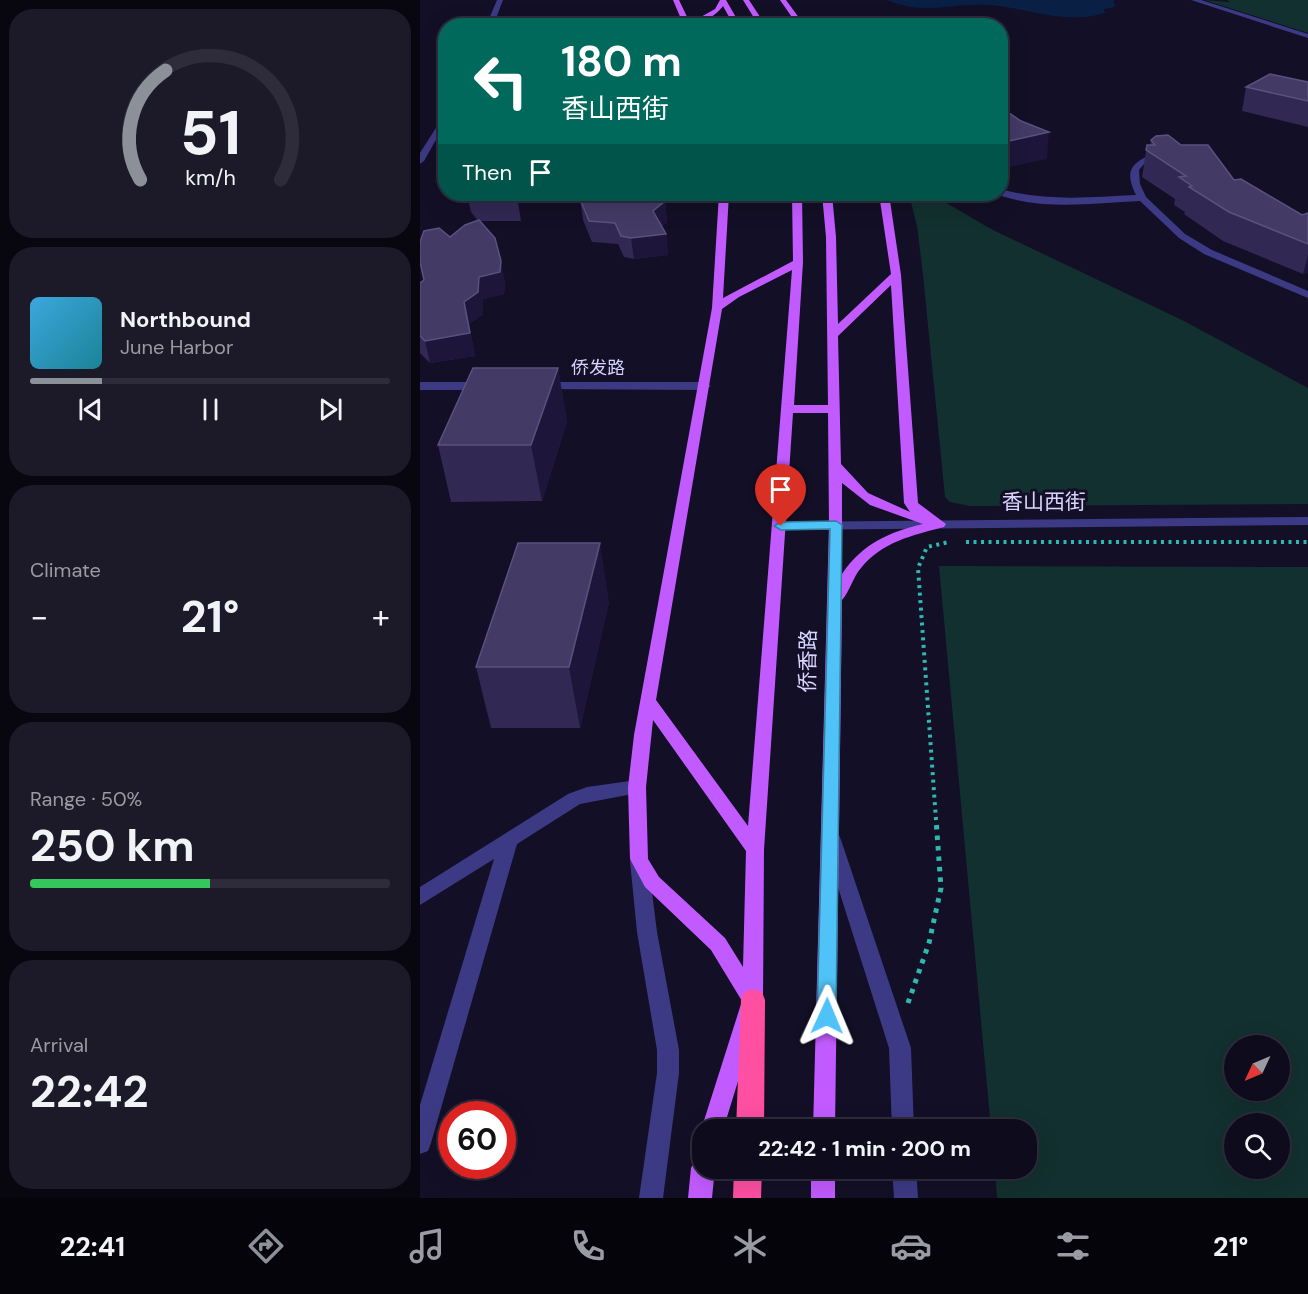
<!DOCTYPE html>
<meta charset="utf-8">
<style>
:root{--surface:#0e0b1c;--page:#1c1929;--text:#f1f3f6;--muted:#9b9ba3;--line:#2e2b3b;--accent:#8c9099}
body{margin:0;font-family:"DM Sans","Noto Sans SC",sans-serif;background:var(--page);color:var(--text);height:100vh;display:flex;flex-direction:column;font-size:22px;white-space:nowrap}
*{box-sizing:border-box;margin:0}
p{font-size:20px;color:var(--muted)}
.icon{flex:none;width:33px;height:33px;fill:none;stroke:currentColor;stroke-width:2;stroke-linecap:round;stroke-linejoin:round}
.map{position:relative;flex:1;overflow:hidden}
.details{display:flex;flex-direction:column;gap:9px;padding:9px;background:#08060f;width:420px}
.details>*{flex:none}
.guide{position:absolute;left:18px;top:18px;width:570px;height:183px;border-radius:24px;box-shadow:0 6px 24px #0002,0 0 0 2px var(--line);background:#00695c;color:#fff;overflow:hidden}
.needle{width:39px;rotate:226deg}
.fabs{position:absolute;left:804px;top:1035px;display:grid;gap:12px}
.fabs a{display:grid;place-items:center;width:66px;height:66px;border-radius:50%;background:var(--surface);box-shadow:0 6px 24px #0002,0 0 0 2px var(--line);font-size:30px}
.speed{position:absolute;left:18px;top:1101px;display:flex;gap:12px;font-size:30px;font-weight:700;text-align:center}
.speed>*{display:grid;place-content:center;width:78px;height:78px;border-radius:50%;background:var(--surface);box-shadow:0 6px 24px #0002,0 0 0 2px var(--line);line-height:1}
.speed .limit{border:9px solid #d22;background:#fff;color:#111}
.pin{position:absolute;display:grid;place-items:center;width:51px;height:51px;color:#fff;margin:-62px -26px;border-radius:50% 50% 50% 0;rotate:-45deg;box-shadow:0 0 6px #0007}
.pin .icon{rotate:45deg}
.me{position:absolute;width:66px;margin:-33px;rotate:1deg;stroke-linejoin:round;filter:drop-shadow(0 0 4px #0008)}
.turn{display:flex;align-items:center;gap:21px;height:126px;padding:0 24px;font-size:27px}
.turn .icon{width:78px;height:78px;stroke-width:2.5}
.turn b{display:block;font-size:42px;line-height:51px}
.then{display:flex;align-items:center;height:57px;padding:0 24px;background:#0003;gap:12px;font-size:22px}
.big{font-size:45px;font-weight:700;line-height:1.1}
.details .widget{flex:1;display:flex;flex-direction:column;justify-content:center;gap:9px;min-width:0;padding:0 21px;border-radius:24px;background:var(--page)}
.details .dial{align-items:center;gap:0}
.dial svg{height:156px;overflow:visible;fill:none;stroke:var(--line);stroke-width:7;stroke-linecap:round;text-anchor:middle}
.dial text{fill:var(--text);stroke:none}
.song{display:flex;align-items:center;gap:18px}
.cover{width:72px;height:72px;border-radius:9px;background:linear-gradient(135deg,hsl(200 70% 55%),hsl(190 70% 35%))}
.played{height:6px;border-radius:3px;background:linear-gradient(90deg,var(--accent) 20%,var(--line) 20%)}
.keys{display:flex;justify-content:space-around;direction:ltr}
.heat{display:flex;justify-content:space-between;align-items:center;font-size:33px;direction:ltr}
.charge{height:9px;border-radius:4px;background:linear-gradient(90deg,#34c759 50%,var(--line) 0)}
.trip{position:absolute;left:272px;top:1119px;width:345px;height:60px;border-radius:24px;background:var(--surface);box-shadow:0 6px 24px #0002,0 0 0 2px var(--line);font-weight:700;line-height:60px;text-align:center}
.menu{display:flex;height:96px;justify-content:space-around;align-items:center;background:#06040b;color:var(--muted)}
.menu .icon{width:42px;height:42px}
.menu .active{color:var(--accent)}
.menu b{font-size:27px;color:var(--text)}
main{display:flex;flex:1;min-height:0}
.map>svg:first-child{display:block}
</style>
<main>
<section class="details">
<div class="widget dial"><svg viewBox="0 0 100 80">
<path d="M14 69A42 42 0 1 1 86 69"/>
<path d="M14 69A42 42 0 0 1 27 13" stroke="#8c9099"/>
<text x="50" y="56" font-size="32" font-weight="700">51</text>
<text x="50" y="72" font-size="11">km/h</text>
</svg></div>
<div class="widget">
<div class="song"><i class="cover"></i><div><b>Northbound</b><p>June Harbor</p></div></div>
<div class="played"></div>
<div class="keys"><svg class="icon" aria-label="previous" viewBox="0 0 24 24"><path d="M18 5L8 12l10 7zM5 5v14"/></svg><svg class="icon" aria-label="pause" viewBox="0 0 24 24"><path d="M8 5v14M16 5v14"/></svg><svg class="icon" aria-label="next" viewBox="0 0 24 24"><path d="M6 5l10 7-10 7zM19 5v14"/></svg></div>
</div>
<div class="widget"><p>Climate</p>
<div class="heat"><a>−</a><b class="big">21°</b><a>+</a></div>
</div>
<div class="widget"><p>Range · 50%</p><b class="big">250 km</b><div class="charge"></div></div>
<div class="widget"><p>Arrival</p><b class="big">22:42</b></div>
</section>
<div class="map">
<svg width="888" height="1198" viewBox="0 0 888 1198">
<rect width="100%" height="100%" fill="#130f26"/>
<g fill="#12302f" fill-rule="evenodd">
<polygon points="784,0 810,2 807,0 888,0 888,33"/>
<polygon points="489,194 511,194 571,229 766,322 888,388 888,504 550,506 530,502 525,497 503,275 497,226"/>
<path d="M519 566 888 567V1198H577L575 1169 606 1168V1130L571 1129ZM814 1046H860V1090H814ZM814 1124H860V1168H814Z"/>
</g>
<path fill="#0a1f44" d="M467 0H704H694L695 7 684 9 685 13C644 26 607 7 567 5 530 3 505 16 467 0Z"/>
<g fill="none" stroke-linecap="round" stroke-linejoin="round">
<g stroke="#2fb8b0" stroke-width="4" stroke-dasharray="3 4.5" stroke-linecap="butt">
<polyline points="546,542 888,542"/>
<polyline points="516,820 498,568 507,547 529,542"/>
</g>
<polyline stroke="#2fb8b0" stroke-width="5" stroke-dasharray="4.5 6" stroke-linecap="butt" points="488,1003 509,943 521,888 516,819"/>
<g fill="#3d3a85" fill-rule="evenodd">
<polygon points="77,0 83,0 73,26 66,26"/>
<polygon points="771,0 781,0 888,34 888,38"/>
<polygon points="26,112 26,122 4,161 0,164 0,153"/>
<path d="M740 151 747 153 724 164 719 170 720 184 726 197 765 234 792 250 888 291V298L784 254 759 238 720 201C673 203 621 211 576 194H580V189C626 202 670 197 716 195 702 167 715 161 740 151Z"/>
<polygon points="0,382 66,382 72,386 66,390 0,390"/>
<polygon points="123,382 285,382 291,386 285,390 119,389 119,383"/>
<polygon points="888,517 888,525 361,530 354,526 361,522"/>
<polygon points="217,780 223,782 226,787 223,792 160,804 97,844 11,1143 8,1151 0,1154 0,1105 74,859 0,905 0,887 148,794 167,787"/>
<polygon points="412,833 419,835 421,840 491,1048 494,1130 472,1130 469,1048 403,840 405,835"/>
<polygon points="219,854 226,856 228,861 237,932 259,1050 259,1073 243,1198 219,1198 237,1073 237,1050 217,932 210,861 212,856"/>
<polygon points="472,1168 496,1168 498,1198 474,1198"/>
</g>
<g fill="#c25bff" fill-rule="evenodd">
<path d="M253 0H259L270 23 295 9 300 0H306L321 26H314L303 6C295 17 278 26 264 26Z"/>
<polygon points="323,0 329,0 346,26 339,26"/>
<polygon points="360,0 366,0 385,26 378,26"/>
<path d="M299 194H309L303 298 373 261 372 194H382L383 262 374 405H408L406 237 402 194H412L416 237 418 324 471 274 459 194H469L481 275 498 503 526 524 524 527C493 535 462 542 441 568 433 577 430 591 422 600L415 1130H393L409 525 408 413H373L344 850 343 1000 303 1130H282V1133L281 1130 322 1001 291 950 225 887 210 859 208 787 214 735 292 308ZM372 270 328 826 236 700 302 309 319 297ZM471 285 484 503 490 512 448 493 421 464 418 336ZM422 483 450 505 503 524C469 532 442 544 422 574ZM233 720 326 851 323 967 305 938 239 877 228 859 226 787Z"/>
<polygon points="282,1157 282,1168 295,1168 292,1198 268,1198 271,1168 275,1160"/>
<rect x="391" y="1168" width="24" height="30"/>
</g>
<g fill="#ff4fa3" fill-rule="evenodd">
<polygon points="333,989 342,992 345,1000 344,1130 316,1130 321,1000 324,992"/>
<polygon points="314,1168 342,1168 341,1198 313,1198"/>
</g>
</g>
<g fill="#312854">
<polygon points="888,82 888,127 822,111 826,87"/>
<polygon points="731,140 761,145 814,180 882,215 888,213 888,272 883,274 803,241 764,214 765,212 754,205 755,199 722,177 727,145 730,145"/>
<polygon points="47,194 101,194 97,196 101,221 59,221 85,283 84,294 63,299 63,314 49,324 55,356 10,363 0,353 0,283 4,280 30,237 58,221 51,212"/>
<polygon points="160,199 245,201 247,222 242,226 246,234 248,255 214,259 204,257 198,244 172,242 163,220"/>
<polygon points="138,368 147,422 122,501 31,502 18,445"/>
<polygon points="189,602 160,728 71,728 56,667"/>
</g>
<g fill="#1d163a">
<polygon points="629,132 627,159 580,169 580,143"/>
<polygon points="245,201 247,222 235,231 233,211"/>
<polygon points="246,234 248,255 214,259 211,238"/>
<polygon points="888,255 888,272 883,274"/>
<polygon points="81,261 85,283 84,294 63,299 63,314 49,324 55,356 10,363 5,341 44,302 59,277"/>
<polygon points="138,368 147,422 122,501 111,445"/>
<polygon points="180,543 189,602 160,728 149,667"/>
</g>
<g fill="#433a66" stroke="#5a527e" stroke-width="1.5">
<polygon points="850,74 888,82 888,101 826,87"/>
<polygon points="580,107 601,121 629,132 580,143"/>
<polygon points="748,135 761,145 788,145 814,180 821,179 882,215 888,213 888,244 809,212 769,187 772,186 759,177 766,176 726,150 727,145 735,145 731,140 736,136"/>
<polygon points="48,194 96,194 98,201 54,200"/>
<polygon points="174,194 240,194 245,201 233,211 246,234 211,238 201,236 195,223 169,221 160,199"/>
<polygon points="59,220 75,238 81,261 80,272 59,277 58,292 44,302 50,333 5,341 0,336 0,283 4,280 0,262 0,242 4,231 19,228 30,237 45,225"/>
<polygon points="53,368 138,368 111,445 18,445"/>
<polygon points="98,543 180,543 149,667 56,667"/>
</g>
<polygon fill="#4fc3f7" stroke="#337fa1" stroke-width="1.5" points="416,521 422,525 416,1016 413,1022 407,1025 400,1022 397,1016 410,529 361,530 354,526 361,522"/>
<g text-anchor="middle" stroke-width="6" stroke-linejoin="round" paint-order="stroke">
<g font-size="18" fill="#d9d4ff" stroke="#130f26">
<text x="178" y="374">侨发路</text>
</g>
<g font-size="21" fill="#d9d4ff" stroke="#130f26">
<text x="624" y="509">香山西街</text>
<text transform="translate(388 661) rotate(-89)" y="7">侨香路</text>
</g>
</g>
</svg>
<div class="fabs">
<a><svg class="needle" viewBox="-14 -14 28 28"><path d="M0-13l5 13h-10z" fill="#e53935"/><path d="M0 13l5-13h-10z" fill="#9b9ba3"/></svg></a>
<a><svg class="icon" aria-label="search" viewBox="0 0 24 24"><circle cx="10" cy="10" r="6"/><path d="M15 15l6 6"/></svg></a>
</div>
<div class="speed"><div class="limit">60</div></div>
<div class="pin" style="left:361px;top:526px;background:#d93025"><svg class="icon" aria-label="arrive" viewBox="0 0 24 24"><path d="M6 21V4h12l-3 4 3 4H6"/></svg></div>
<svg class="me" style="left:407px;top:1016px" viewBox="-20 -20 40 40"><path d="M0-17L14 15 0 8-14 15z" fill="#4fc3f7" stroke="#fff" stroke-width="4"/></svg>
<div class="trip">22:42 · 1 min · 200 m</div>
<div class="guide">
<div class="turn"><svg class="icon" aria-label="left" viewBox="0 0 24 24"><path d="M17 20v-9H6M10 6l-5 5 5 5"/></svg><div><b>180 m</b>香山西街</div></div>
<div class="then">Then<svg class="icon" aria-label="arrive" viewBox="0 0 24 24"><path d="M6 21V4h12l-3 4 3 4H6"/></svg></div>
</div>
</div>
</main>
<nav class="menu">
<b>22:41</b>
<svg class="icon active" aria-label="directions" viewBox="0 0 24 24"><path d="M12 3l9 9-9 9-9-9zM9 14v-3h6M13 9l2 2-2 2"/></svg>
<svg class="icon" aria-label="music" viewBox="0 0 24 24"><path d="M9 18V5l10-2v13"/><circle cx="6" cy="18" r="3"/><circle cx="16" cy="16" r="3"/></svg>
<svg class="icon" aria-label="phone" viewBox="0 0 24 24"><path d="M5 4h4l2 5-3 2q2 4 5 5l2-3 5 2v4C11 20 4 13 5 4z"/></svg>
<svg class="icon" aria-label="climate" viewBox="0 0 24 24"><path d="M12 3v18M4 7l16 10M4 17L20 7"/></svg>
<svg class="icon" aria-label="car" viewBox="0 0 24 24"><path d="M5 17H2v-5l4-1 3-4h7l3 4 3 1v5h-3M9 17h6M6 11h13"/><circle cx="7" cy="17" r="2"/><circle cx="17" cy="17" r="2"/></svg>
<svg class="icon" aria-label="filters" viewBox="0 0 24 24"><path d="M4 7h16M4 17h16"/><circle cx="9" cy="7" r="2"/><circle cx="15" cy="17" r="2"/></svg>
<b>21°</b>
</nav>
